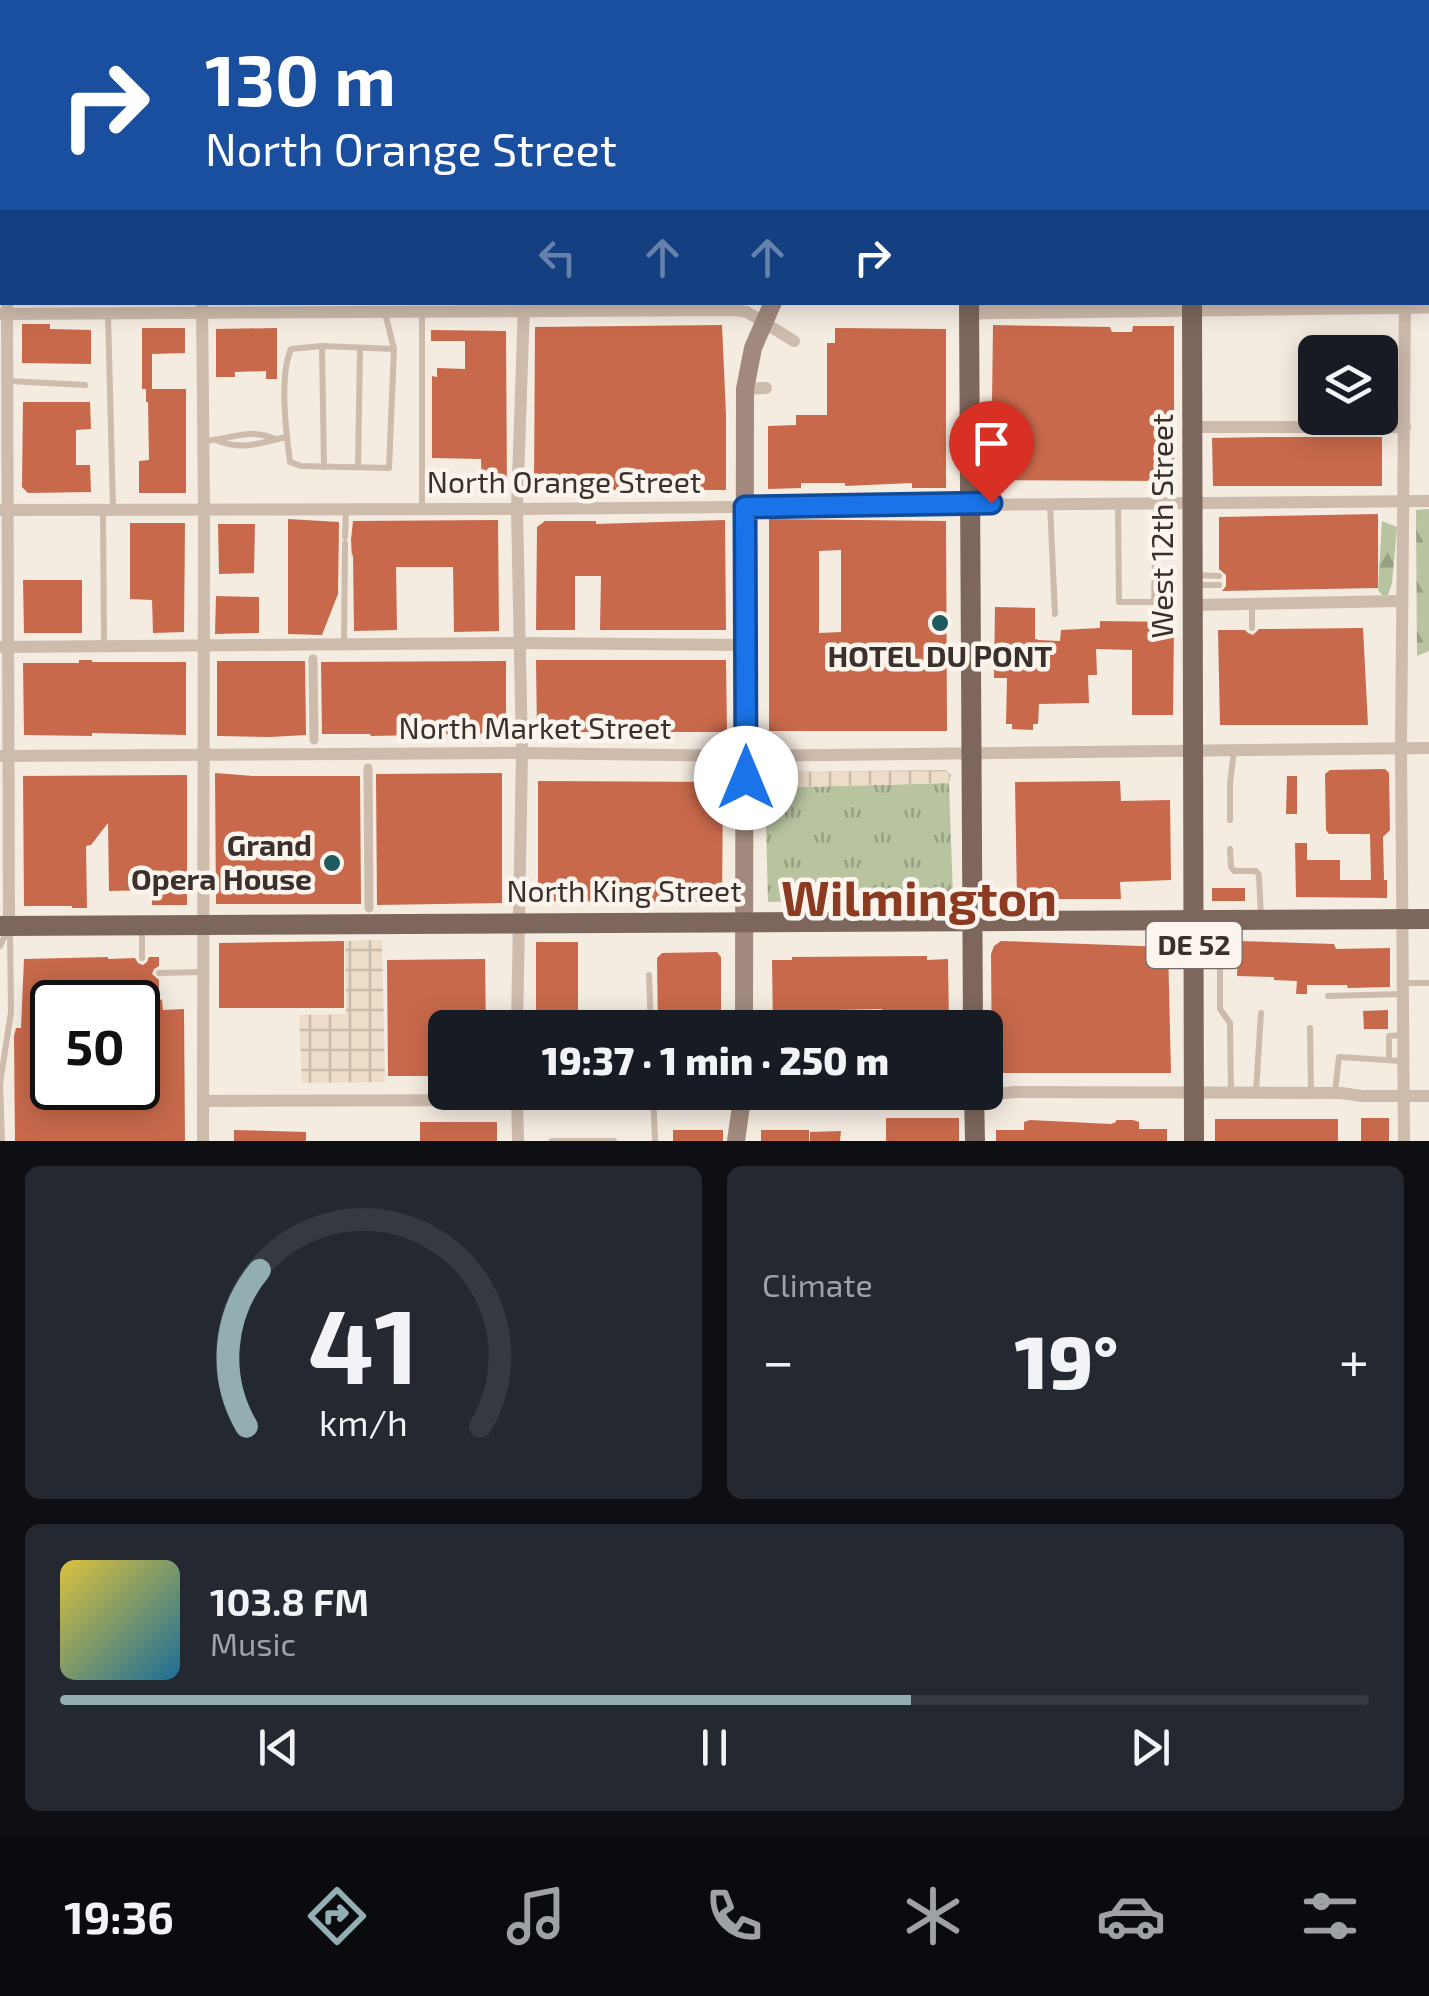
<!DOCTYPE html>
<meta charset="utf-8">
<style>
:root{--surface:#171b24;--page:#242831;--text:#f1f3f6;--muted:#9ea1a6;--line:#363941;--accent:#92aeb2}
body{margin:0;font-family:"Exo 2",sans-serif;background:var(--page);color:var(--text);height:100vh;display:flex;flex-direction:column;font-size:38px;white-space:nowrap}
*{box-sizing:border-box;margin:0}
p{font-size:32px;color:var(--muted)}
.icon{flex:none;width:55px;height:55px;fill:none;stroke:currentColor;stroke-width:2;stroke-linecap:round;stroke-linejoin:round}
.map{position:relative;height:1141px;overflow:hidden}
.drawer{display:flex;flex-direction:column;gap:25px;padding:25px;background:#0d0f14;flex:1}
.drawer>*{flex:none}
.banner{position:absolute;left:0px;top:0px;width:1430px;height:305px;box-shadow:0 5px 25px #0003;background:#1a4fa0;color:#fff;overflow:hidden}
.tools{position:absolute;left:1298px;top:335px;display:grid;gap:20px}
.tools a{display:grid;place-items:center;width:100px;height:100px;border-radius:15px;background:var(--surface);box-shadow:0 5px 25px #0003;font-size:50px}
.speed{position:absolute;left:30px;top:980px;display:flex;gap:20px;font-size:50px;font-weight:700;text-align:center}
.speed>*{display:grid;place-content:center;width:130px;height:130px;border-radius:50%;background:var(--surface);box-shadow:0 5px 25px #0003;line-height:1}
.speed .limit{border:5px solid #111;border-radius:15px;background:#fff;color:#111}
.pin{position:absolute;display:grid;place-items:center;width:85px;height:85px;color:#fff;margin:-102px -42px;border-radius:50% 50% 50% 0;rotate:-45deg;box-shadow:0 0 10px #0007}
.pin .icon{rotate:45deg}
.me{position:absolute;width:110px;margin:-55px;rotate:0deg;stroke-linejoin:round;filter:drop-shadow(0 0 8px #0008)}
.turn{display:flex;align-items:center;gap:35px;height:210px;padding:0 40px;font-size:45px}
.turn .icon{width:130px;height:130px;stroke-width:2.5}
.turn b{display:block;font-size:70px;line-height:85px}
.lanes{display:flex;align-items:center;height:95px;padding:0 40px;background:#0003;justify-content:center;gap:50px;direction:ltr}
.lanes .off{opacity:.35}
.big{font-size:75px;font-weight:800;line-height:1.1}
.drawer .card{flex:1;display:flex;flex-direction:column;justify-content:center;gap:15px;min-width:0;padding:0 35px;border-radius:15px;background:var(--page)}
.drawer .dial{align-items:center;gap:0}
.dial svg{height:260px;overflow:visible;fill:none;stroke:var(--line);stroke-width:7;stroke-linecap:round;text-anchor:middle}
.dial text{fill:var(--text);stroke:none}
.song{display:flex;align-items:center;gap:30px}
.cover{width:120px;height:120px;border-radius:15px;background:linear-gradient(135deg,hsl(50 70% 55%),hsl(200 70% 35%))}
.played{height:10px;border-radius:5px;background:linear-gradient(90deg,var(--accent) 65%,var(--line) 65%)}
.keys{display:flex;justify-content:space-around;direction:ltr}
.heat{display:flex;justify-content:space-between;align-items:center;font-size:55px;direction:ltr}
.drawer .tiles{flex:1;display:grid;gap:25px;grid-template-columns:1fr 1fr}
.card:last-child{grid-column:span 2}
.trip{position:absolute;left:428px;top:1010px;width:575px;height:100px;border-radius:15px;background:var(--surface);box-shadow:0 5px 25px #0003;font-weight:800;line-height:100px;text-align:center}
.tabs{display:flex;height:160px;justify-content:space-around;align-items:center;background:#090b0e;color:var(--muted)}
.tabs .icon{width:70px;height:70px}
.tabs .active{color:var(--accent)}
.tabs b{font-size:45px;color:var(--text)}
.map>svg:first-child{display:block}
</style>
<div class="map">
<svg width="1429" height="1141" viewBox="0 0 1429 1141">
<defs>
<pattern id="grass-tufts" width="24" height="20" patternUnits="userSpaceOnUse" patternTransform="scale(2.5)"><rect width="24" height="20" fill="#b8c4a0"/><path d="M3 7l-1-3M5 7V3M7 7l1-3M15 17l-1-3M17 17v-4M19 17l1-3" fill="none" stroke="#97a083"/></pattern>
<pattern id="forest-firs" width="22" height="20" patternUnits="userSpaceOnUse" patternTransform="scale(2.5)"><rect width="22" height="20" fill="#b8c4a0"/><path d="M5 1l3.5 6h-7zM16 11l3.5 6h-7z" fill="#97a083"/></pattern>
<pattern id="plaza-grid" width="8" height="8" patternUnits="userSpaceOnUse" patternTransform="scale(2.5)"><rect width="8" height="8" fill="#ecdcc8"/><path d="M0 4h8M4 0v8" fill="none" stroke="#cbbdac"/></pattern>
</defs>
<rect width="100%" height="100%" fill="#f4ebe1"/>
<polygon fill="url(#grass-tufts)" points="949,783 953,897 768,902 765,788"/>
<g fill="url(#forest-firs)">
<polygon points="1429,509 1429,651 1417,656 1416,510"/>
<polygon points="1382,521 1397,527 1392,583 1388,595 1383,596 1378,590"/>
</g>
<g fill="url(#plaza-grid)">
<polygon points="946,770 951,775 949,783 765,788 762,777 771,772"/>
<polygon points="382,940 385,1082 302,1083 299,1015 346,1014 345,941"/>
</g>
<g fill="#c8694b" fill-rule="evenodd">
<polygon points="22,324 50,324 50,329 91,330 91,364 22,363"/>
<polygon points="722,325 726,415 726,490 534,490 535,327"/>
<polygon points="993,325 1110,327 1112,332 1132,332 1133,326 1174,326 1174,481 991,480"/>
<polygon points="142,328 185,328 185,353 152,354 152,389 186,389 186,493 139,493 139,461 149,460 148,402 146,402 146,389 142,389"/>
<polygon points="277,328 277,379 266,379 266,371 235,372 235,377 216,377 216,329"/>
<polygon points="835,328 946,329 946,488 912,488 912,483 845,486 845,483 801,483 801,488 768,489 768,426 796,425 796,415 827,415 827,343 835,343"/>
<polygon points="431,330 506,331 507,495 482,496 481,459 432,458 432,376 437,377 437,368 465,369 465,341 431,341"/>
<polygon points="23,402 90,402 91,429 76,430 76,465 90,465 91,492 28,493 22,487"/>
<polygon points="1270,437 1382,437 1382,486 1213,486 1212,438"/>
<polygon points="1378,514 1378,588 1222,591 1226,586 1226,575 1219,569 1219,517"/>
<polygon points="288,519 339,522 338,594 322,635 288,634"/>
<path d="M769 519 946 521 947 731H769ZM841 550V632L819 633V551Z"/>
<polygon points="498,520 499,631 454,632 453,567 396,567 397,630 354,631 353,553 352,557 351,540 353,521"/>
<polygon points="725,520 726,630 600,630 601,576 575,576 575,630 536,630 537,527 545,521 596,521 596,524"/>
<polygon points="130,523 185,523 184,632 153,633 152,600 130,599"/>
<polygon points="218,524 255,524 254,573 219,574"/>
<polygon points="23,580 82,580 82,633 24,633"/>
<polygon points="216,596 259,597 259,633 215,634"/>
<polygon points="995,607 1035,608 1035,639 1039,640 1060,641 1061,630 1100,628 1100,621 1174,622 1173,715 1132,715 1132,650 1096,649 1097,675 1088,675 1089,703 1039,704 1038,724 1033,724 1033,730 1012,729 1012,724 1006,724 1007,678 994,678"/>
<polygon points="1363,628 1368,725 1220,725 1218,630 1245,630 1248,633 1253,635 1259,629"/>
<polygon points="79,660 92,660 92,662 186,662 186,735 92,733 92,736 24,735 23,663 79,663"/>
<polygon points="536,660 726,660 727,732 537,732"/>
<polygon points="217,661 305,661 306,735 270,737 217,736"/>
<polygon points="506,661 506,733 371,736 370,734 322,734 321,662"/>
<polygon points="1385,769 1389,773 1390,830 1383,837 1384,880 1387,880 1387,898 1296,897 1295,843 1307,843 1307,860 1340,860 1340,880 1371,880 1370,834 1329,834 1326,830 1325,774 1330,770"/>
<polygon points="215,773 253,776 360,776 361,904 216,904"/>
<polygon points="502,773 502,903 377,905 376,774"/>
<polygon points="187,775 187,905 152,905 152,890 109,891 108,823 91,845 86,846 87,908 72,908 72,906 24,906 23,776"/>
<polygon points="1287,776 1297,776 1297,814 1286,814"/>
<polygon points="538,781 723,782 722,902 538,901"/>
<polygon points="1120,781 1121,801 1170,800 1171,880 1120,882 1121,899 1017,899 1015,782"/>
<rect x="1212" y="888" width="33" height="13"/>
<polygon points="344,941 344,1008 219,1008 219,943"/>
<polygon points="1001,941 1168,947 1171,1073 992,1073 991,954 994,946"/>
<polygon points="1238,941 1334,944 1336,949 1390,948 1390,987 1348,988 1347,985 1307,985 1307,994 1296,994 1297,981 1274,980 1274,977 1237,976"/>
<rect x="536" y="942" width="42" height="86"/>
<polygon points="717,952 721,957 721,1028 658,1028 657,958 662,953"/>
<polygon points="927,956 927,960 948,959 949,1028 898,1028 898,1024 883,1022 882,1009 835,1010 834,1023 819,1024 819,1028 773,1028 772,960 792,960 792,957"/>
<path d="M108 957V959L135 958 138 963 143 965 147 962 149 957H159V966L154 969 152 974 159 980V999L162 1000 163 1010 184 1009 185 1141H15L14 1036 16 1028H21L24 959ZM52 1002H138V1088H52Z"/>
<polygon points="485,959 486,1028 445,1028 445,1076 388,1076 387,960"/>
<polygon points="1388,1010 1388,1029 1364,1029 1363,1011"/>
<rect x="886" y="1118" width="73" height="23"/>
<rect x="1361" y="1118" width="28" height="23"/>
<rect x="1215" y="1119" width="123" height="22"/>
<polygon points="1030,1120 1111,1124 1116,1122 1116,1120 1133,1120 1139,1122 1139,1129 1167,1129 1167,1141 996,1141 996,1130 1024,1130 1024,1122"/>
<rect x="420" y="1122" width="77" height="19"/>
<polygon points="234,1130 306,1132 306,1141 234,1141"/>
<rect x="673" y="1130" width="50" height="11"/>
<rect x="761" y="1130" width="48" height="11"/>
<polygon points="841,1131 840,1141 810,1141 810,1132"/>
</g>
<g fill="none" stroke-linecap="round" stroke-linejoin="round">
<g stroke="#cdbbac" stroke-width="6">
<polyline points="166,0 166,2"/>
<polyline points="315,0 315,2"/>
<polyline points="355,0 355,2"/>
<polyline points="390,0 390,2"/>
<polyline points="457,0 457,2"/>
<polyline points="660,0 660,2"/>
<polyline points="710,0 710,2"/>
<polyline points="420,2 420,0"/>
<polyline points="490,2 490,0"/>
<polyline points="690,2 690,0"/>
<polyline points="385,313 394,349"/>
<polyline points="108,314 113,508"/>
<path d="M322 346 394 349 389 468 301 466 290 462C286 432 279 376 291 349Z"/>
<polyline points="322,346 324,467"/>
<polyline points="9,381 85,385"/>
<path d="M204 441C229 440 249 427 275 439"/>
<path d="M218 441C245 451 261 442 287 437"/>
<polyline points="358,467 360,348"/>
<polyline points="1118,503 1119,602 1154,602 1156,504"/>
<polyline points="1050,504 1055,614"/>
<polyline points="422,507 422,313"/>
<polyline points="103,511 104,646"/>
<polyline points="345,537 346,510"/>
<polyline points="1195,575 1219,576"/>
<polyline points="1195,585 1219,585"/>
<polyline points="1252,628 1252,605"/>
<polyline points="344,644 345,543"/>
<polyline points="1230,820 1230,784 1234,751"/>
<polyline points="1230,849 1231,867 1234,871 1256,871 1259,875 1261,918"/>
<polyline points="0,946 7,931"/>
<polyline points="1220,952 1220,1009 1230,1023 1231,1092"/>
<polyline points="142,958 142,930"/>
<polyline points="159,973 202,972"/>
<polyline points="649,975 651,1028"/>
<polyline points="1405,983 1429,983"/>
<polyline points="1328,996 1402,994"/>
<polyline points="1310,1028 1311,1092"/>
<polyline points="1389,1060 1389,1036 1402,1035"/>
<polyline points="0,1082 2,1141"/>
<polyline points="0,1084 11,1012 10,931"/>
<polyline points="653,1092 655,1141"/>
<polyline points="1256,1092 1261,1013"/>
<polyline points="1335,1092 1339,1057 1401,1061"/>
<polyline points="552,1141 614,1141"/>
</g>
<g stroke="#cdbbac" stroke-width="9">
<polyline points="313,659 314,740"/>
<polyline points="368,768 369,908"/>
</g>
<g stroke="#cdbbac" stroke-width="12">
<polyline points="8,0 8,2"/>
<polyline points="200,0 200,2"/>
<polyline points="520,0 520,2"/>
<polyline points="740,0 740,2"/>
<polyline points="1400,0 1400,2"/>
<polyline points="1428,47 1429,47"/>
<polyline points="1428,158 1429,158"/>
<polyline points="0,167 2,167"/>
<polyline points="7,302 9,926"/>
<polyline points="202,302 204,509 203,1141"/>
<polyline points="0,314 735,310 747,312 794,341"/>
<polyline points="745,389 766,388"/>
<polyline points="1192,427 1405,427"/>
<polyline points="0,510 517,509 1429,501"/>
<polyline points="1193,605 1402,601"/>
<polyline points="0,647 521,643 746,645"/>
<polyline points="0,756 522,753 746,756 1429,748"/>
<polyline points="517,1028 522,753 517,509 524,305"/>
<polyline points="517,1095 518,1141"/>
<polyline points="203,1101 760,1099 974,1096 1015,1092 1341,1093 1362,1096 1429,1096"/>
<polyline points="1404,1141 1401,748 1405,302"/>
</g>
<polyline stroke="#cdbbac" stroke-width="15" points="968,312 1429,306"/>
<g stroke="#a18a7d" stroke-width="18">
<polyline points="893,2 894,0"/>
<polyline points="744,1028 745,389 753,348 773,302"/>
<polyline points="736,1141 743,1092"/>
</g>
<g stroke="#7d675c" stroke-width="20">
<polyline points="964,0 964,2"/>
<polyline points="1191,0 1191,2"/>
<polyline points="969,302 973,1028"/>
<polyline points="1192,302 1194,1141"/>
<polyline points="0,926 1429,919"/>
<polyline points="974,1092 975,1141"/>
</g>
</g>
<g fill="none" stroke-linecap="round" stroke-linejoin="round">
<defs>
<polyline id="route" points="746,778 745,507 991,503"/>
</defs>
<use href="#route" stroke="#114b97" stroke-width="25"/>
<use href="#route" stroke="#1a73e8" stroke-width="18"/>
</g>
<g fill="#1f5a5e" stroke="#fbf5ee" stroke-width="4">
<circle cx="940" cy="623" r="10"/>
<circle cx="332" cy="863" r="10"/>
</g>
<g text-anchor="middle" stroke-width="9" stroke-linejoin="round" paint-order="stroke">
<rect fill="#fbf5ee" stroke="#756b66" stroke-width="2.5" x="1146.5" y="922" width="95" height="46" rx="8"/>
<g font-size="28" font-weight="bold" fill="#3b302b">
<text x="1194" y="955">DE 52</text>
</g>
<g font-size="30" fill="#3b302b" stroke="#fbf5ee">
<text x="564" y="493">North Orange Street</text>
<text transform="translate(1163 526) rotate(-90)" y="10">West 12th Street</text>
<text x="535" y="739">North Market Street</text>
<text x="624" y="902">North King Street</text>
</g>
<g font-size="30" font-weight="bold" fill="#3b302b" stroke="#fbf5ee">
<text x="940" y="667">HOTEL DU PONT</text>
<text x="312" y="856" text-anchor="end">Grand<tspan x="312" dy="34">Opera House</tspan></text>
</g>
<g font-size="50" font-weight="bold" fill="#8c3b22" stroke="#fbf5ee">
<text x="919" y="916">Wilmington</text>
</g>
</g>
</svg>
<div class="tools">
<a><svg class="icon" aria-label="layers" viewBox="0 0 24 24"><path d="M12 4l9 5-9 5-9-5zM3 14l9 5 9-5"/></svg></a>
</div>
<div class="speed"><div class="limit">50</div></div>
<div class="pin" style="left:991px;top:503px;background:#d93025"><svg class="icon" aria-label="arrive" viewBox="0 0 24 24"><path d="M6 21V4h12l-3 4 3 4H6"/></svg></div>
<svg class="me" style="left:746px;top:778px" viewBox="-20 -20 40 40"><circle r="19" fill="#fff"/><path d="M0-13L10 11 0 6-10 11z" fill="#1a73e8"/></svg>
<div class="trip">19:37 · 1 min · 250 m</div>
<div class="banner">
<div class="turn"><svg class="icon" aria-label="right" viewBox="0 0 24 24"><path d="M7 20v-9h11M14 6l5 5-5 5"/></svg><div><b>130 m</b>North Orange Street</div></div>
<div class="lanes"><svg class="icon off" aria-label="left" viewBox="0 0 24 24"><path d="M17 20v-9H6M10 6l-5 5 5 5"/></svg><svg class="icon off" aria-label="ahead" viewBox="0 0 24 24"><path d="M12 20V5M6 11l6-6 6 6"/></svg><svg class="icon off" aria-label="ahead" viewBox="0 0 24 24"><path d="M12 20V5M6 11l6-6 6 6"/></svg><svg class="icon" aria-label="right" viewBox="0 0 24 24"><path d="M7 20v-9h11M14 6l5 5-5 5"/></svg></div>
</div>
</div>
<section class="drawer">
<div class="tiles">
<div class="card dial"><svg viewBox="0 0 100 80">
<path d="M14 69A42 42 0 1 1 86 69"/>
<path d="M14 69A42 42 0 0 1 18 21" stroke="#92aeb2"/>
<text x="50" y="56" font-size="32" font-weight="700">41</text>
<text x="50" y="72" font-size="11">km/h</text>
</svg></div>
<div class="card"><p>Climate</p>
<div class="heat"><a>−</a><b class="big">19°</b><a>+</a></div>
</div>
<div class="card">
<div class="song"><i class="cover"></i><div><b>103.8 FM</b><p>Music</p></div></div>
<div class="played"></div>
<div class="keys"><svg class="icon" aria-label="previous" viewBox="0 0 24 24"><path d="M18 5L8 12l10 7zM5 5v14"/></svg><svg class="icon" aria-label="pause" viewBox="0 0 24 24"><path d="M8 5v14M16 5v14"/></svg><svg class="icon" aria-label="next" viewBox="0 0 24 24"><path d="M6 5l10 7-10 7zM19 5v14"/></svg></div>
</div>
</div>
</section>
<nav class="tabs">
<b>19:36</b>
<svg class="icon active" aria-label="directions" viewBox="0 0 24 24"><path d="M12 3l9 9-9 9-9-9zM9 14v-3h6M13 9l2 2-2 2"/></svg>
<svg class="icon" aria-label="music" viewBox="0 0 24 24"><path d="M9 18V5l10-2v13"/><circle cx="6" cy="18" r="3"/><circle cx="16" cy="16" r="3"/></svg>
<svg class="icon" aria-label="phone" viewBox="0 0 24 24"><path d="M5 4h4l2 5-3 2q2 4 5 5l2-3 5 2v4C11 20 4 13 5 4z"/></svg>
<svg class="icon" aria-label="climate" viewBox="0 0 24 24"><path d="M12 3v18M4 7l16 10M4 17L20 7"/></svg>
<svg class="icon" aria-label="car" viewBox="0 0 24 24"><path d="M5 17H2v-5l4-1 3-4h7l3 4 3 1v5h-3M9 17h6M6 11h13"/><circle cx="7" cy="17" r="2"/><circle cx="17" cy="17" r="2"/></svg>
<svg class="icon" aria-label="filters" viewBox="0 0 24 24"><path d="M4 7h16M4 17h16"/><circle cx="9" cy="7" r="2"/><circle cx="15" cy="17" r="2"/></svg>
</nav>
